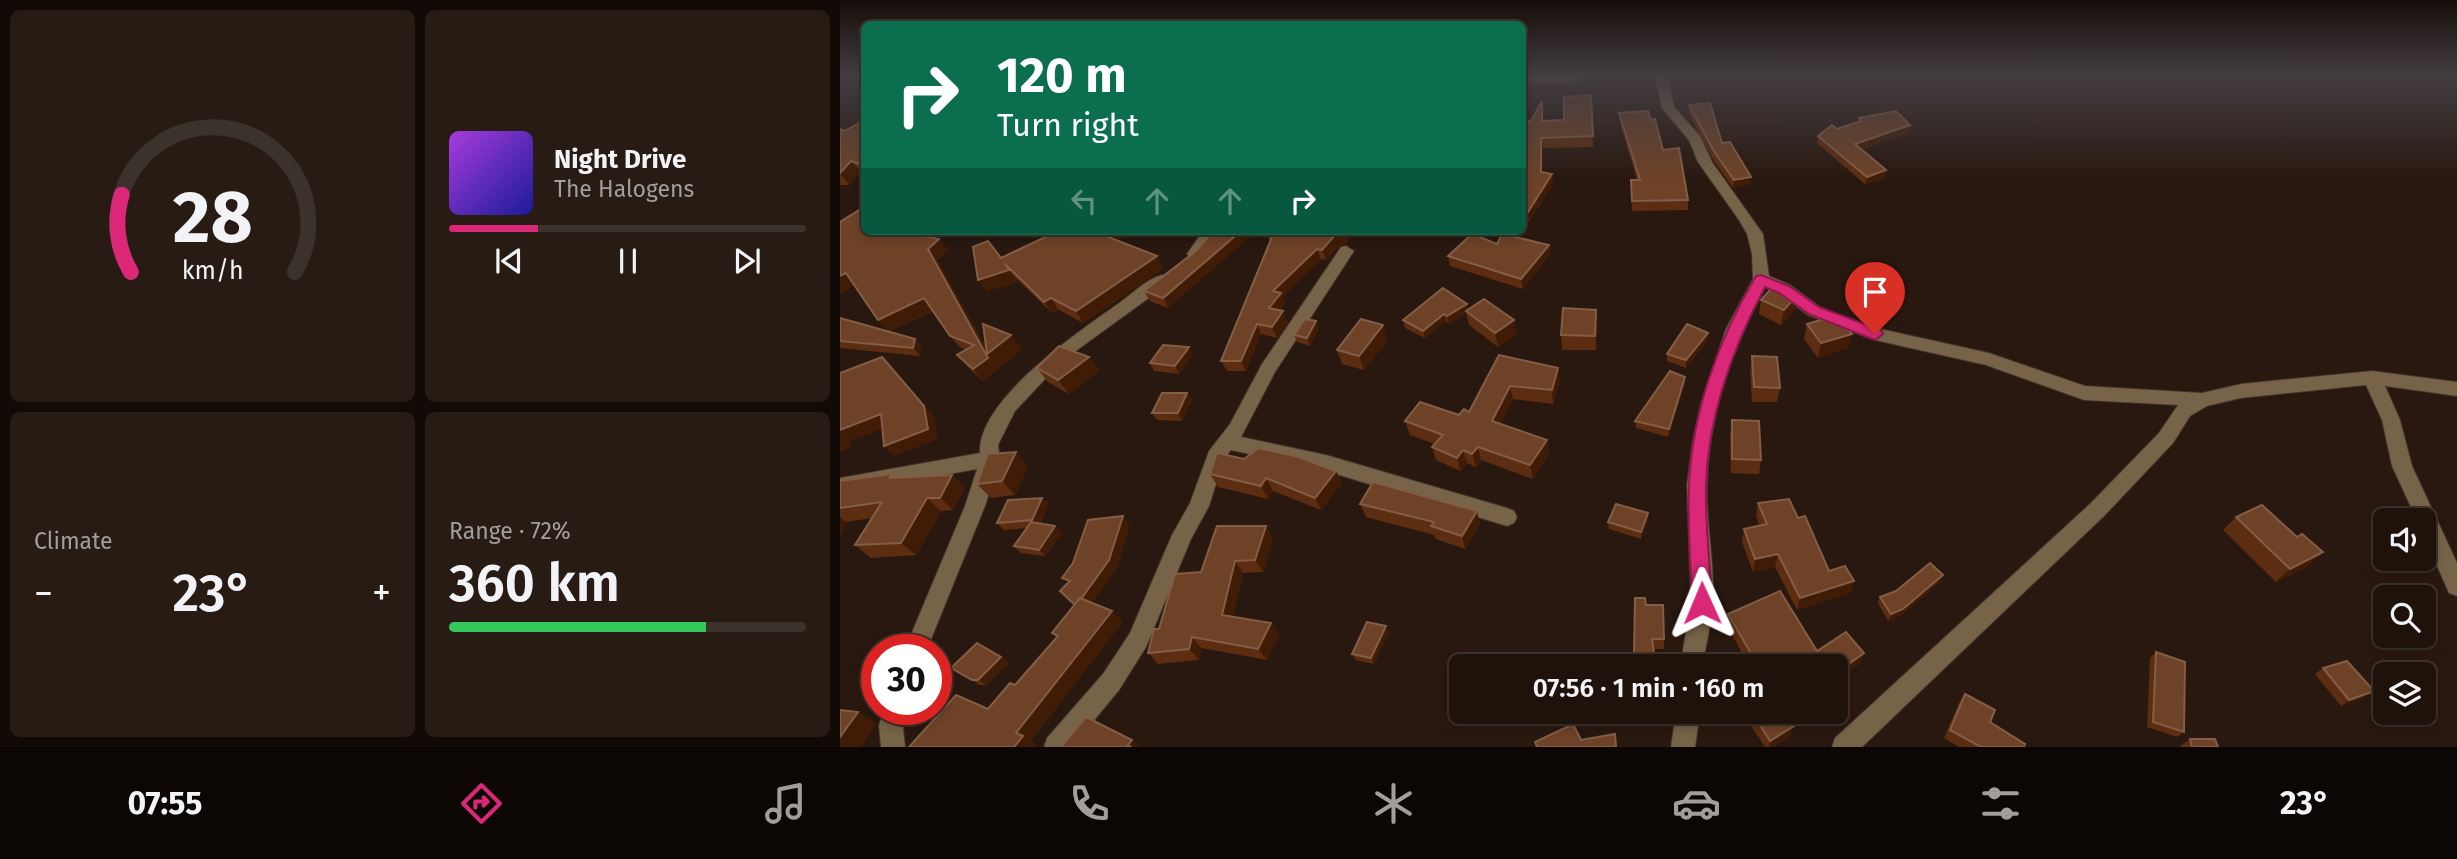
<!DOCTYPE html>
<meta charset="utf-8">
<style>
:root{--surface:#1f120b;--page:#271b14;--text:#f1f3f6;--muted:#a19e9d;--line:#3c322c;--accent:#db2777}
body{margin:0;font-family:"Fira Sans",sans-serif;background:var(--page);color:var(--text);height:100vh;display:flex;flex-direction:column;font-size:26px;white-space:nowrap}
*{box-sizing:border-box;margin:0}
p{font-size:23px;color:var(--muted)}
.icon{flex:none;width:38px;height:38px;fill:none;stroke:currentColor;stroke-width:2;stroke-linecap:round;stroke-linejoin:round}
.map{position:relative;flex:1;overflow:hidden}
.panel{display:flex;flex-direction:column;gap:10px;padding:10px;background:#110a06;width:840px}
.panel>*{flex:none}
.guide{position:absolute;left:21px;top:21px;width:665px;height:214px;border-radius:10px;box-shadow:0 4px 10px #0003,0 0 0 2px var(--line);background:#0b6e4f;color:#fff;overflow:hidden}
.controls{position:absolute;left:1533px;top:508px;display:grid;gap:14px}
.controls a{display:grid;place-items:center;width:63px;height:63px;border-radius:10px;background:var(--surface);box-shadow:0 4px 10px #0003,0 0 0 2px var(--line);font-size:35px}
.speed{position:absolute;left:21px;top:634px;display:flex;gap:14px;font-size:35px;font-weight:700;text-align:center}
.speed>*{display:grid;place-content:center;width:91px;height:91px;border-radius:50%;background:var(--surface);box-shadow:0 4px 10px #0003,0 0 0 2px var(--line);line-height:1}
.speed .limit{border:10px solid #d22;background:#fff;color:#111}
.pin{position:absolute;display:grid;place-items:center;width:60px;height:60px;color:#fff;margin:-72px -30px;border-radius:50% 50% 50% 0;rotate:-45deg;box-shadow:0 0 7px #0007}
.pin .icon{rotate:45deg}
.me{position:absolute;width:77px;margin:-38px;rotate:359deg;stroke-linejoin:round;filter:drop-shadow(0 0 5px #0008)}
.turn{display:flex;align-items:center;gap:24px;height:147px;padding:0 21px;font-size:32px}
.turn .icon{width:91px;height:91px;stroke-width:2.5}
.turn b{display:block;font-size:49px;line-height:60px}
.lanes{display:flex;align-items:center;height:66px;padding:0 21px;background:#0003;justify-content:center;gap:35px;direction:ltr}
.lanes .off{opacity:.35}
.big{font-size:52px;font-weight:600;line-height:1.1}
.panel .card{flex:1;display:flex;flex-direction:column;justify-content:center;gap:10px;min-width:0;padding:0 24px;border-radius:10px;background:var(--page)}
.panel .dial{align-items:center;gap:0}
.dial svg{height:182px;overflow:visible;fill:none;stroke:var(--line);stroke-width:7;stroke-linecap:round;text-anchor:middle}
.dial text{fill:var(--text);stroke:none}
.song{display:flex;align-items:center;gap:21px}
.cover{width:84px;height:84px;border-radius:10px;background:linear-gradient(135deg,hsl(280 70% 55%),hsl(240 70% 35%))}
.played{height:7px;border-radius:4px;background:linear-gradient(90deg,var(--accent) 25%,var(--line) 25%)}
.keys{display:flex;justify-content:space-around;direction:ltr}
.heat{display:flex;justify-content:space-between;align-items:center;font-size:38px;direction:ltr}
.charge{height:10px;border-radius:5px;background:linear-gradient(90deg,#34c759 72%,var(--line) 0)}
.panel .tiles{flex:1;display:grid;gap:10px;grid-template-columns:repeat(2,1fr)}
.trip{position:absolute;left:609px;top:654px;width:399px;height:70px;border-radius:10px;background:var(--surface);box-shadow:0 4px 10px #0003,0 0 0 2px var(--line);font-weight:600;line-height:70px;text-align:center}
.dock{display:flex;height:112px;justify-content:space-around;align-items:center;background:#0c0704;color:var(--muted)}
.dock .icon{width:49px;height:49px}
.dock .selected{color:var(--accent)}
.dock b{font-size:32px;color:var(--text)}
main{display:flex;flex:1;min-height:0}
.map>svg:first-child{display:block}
</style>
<main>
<section class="panel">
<div class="tiles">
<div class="card dial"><svg viewBox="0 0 100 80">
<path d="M14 69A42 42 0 1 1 86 69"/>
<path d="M14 69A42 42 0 0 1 10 35" stroke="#db2777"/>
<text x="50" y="56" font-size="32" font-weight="700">28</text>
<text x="50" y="72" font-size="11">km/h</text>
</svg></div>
<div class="card">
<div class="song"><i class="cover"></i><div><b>Night Drive</b><p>The Halogens</p></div></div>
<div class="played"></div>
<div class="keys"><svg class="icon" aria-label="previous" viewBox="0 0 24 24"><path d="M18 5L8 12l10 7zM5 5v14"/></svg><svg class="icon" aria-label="pause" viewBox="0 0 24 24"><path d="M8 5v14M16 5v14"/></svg><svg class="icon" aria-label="next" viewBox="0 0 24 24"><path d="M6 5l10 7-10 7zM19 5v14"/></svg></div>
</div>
<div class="card"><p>Climate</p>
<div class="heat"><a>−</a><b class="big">23°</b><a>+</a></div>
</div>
<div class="card"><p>Range · 72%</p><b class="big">360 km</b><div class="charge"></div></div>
</div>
</section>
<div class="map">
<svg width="1617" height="747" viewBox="0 0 1617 747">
<rect width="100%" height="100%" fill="#29180f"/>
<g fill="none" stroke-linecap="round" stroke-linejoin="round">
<defs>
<g id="street">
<path d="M682 75H750C738 84 699 83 682 82Z"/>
<path d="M815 75H827L834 107 860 136 872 162 923 234 929 276 950 285 980 307 1001 317 1036 328 1149 353 1245 386 1362 393 1401 384 1532 371 1617 382V396L1545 386 1560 420 1572 466 1617 563V596L1609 593 1584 536V520H1577L1552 466 1542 420 1526 385 1401 398 1367 406 1350 416 1333 443 1264 516 1022 747H992L995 738 1250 504 1319 433 1338 405 1244 400 1146 365 1035 340 968 315 938 293 925 287C893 347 868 417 867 486 866 525 875 564 873 603 871 624 866 646 862 667H840L851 603 847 485 853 440 861 403 886 329 913 279 912 254 907 234 899 220 858 162 849 140 822 108Z"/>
<polygon points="363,231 378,231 360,258 350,258 347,254"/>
<polygon points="506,246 514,251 435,372 401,437 486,455 667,508 674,511 677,517 674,523 667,526 486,471 391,450 384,459 369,506 351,539 306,647 279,690 232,747 204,747 207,738 263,674 290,633 332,535 350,503 369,451 390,424 422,364 501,247"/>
<path d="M322 275 328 276 330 280 328 284 222 361 175 411 158 445 160 460 145 506 87 649H65L125 506 137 469 0 494V478L140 453C137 400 238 332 278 304 291 295 306 279 322 275Z"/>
<polygon points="43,709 67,709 63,726 65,747 41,747 39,726"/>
<polygon points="836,712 860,712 855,747 831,747"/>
</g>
</defs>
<use href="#street" stroke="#423229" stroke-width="2"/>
<use href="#street" fill="#766348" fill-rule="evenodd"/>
</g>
<g fill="#5c2d10">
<polygon points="751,95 753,147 703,148 702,172 712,174 713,184 689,222 682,221 682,122 691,121 703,112 703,121 724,120"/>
<polygon points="849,105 882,143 910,184 893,188 874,161 848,112"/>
<polygon points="779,113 811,120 823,150 848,200 848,210 792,211 791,180 797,180 780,123"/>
<polygon points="1019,118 1070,125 1069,133 1021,149 1045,178 1025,184 977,143 978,136 1018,122"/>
<polygon points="24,120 24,174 21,172 9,185 0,185 0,129 5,131"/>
<polygon points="24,231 86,231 80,235 108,250 97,260 147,349 182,349 159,368 153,360 158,369 143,381 127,366 117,355 126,350 120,347 110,336 93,311 49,331 75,339 81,346 80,356 0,348 0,318 49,331 38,320"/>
<polygon points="218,231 296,231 276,240 324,268 243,323 219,310 212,313 174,276 178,282 147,291 138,280 161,258"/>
<polygon points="430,231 511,231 506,243 499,246 486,260 481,259 442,297 445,303 439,311 448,322 437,338 421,334 406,371 387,371 381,361 430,242 427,234"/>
<polygon points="657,244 709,245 710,254 683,289 610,266 608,256"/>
<polygon points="356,251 328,308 310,301 304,291"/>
<polygon points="921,300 955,309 941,325 919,314"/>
<polygon points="627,304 628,309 676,335 658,347 629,325 626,313 609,324 606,321 585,338 565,328 563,320"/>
<polygon points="476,321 479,328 470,346 457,342 454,335"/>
<polygon points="967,324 1012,334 1008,348 978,358 964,339"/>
<polygon points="757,325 756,350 722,350 721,335"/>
<polygon points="868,333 868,340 846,368 827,361 827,354"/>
<polygon points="548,340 524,370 502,364 497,350"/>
<polygon points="353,354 339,374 314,371 310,363"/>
<polygon points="659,355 720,381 713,404 673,399 660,424 709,454 693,479 641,460 636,467 627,463 620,471 596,460 592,447 595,444 570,435 565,421 619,415 629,412"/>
<polygon points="912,356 940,388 937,402 912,402 910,371"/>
<polygon points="249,357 259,371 229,394 208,382 197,368"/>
<polygon points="845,377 845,384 828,437 796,428 795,421"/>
<polygon points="347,393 352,400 342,421 317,420 312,413"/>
<polygon points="892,420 921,460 919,474 891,473 890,434"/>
<polygon points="188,466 175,495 151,498 137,484"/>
<polygon points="370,474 502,483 481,510 433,491 428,499 378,487"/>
<polygon points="112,475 125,488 113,510 101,511 76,555 31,558 15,545 32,518 6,522 0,536 0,481"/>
<polygon points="202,498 208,504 200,524 215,526 222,533 205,556 181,553 174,546 187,528 164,530 157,523"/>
<polygon points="918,503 958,518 989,571 1014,581 1010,593 957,610 935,567 913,572 902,542 904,529 920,526 916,516"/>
<polygon points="520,504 640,524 625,549 596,539 594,535 526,517"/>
<polygon points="1396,517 1457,537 1483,552 1468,566 1436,582 1383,530"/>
<polygon points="808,520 801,539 769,529 768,522"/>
<polygon points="433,538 423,572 403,573 393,617 431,623 439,635 427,660 361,648 359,660 318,664 308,653 361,572"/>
<polygon points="1103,575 1100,582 1060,616 1048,621 1038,603 1040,597"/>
<polygon points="806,605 824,639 824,649 813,649 816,667 787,667 787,654 794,653"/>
<polygon points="888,614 977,651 1020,664 996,667 910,667 887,626"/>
<polygon points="549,633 534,664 516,660 512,654"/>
<polygon points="1316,652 1344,732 1337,737 1307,727 1310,658"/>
<polygon points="161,657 169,663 146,685 140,685 111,668"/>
<polygon points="1483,668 1525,697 1501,706 1475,674"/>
<polygon points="1125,694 1150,722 1184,747 1119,747 1104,738 1119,703"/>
<polygon points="902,712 963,712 950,720 950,736 934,747 925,747"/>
<polygon points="1350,739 1378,747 1339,747"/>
</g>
<g fill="#401c06">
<polygon points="1070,125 1069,133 1013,151 1015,144"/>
<polygon points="701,138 703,148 702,183 701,172"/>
<polygon points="11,161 21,172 9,185 0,173"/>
<polygon points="1046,170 1045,178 1025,184 1027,177"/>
<polygon points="712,174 713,184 689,222 688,212"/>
<polygon points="911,177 910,184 893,188 894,180"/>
<polygon points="60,231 86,231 70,243"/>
<polygon points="264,231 296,231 265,245 258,233"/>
<polygon points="401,231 417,231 328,308 323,298"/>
<polygon points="504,231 511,231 506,243 499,246 486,260 482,250 495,235"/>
<polygon points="99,239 108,250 97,260 149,353 171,335 182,349 159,368 153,360 158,369 143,381 133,369 148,358 88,249"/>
<polygon points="709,245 710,254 683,289 681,279"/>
<polygon points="477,249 481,259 442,297 445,303 433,318 429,308 433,291"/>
<polygon points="317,256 324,268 243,323 236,311"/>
<polygon points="169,270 178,282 147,291 138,280"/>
<polygon points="6,273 16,284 0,295 0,276"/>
<polygon points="958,294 955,309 941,325 944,310"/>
<polygon points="84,298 94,310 49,331 38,320"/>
<polygon points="211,298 219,310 212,313 204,302"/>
<polygon points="627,304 629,311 626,311 626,313 609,324 607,316"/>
<polygon points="756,310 757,325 756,350 755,336"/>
<polygon points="443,311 448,322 437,338 432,327"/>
<polygon points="604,314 606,321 585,338 583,331"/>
<polygon points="674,320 676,335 658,347 655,333"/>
<polygon points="476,321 479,328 470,346 467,338"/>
<polygon points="417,324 421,334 406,371 401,361"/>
<polygon points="543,325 548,340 524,370 519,356"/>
<polygon points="868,333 868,340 846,368 846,360"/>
<polygon points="1012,334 1008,348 978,358 981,343"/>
<polygon points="75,339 81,346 80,356 73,348"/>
<polygon points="349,347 353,354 339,374 335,366"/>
<polygon points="42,357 94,416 98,439 55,456 44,446"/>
<polygon points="249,357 259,371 229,394 218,380"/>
<polygon points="718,368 720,381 713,404 712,390"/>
<polygon points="845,377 845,384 828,437 829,429"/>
<polygon points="670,386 673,399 655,435 652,421"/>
<polygon points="347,393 352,400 342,421 338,413"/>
<polygon points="41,414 51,425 10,441 11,447 0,452 0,430"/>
<polygon points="707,440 709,454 693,479 690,465"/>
<polygon points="638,447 641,460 636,467 632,454"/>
<polygon points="623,450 627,463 620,471 617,458"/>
<polygon points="176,452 188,466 175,495 162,481"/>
<polygon points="496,471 502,483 481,510 475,498"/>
<polygon points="112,475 125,488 113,510 100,498"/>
<polygon points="426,478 433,491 428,499 421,486"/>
<polygon points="87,498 101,511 76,555 61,543"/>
<polygon points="202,498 208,504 198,527 192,520"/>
<polygon points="637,511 640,524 625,549 622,536"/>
<polygon points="808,513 808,520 801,539 801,532"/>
<polygon points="283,516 290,526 277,569 244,614 236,605"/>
<polygon points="0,517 6,522 0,536"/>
<polygon points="215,526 222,533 205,556 199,550"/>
<polygon points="426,526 433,538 423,572 415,560"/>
<polygon points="1483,552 1468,566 1436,582 1450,569"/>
<polygon points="938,554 935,567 913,572 915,559"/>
<polygon points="395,561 403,573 391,626 382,615"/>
<polygon points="1103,575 1100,582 1060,616 1048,621 1051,614"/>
<polygon points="1014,581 1010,593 957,610 960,598"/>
<polygon points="272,611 283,622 191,741 197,746 196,747 174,747 176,733"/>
<polygon points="431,623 439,635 427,660 418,649"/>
<polygon points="546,626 549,633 534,664 531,658"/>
<polygon points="352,637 361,648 359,660 349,649"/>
<polygon points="1024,653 1020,664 996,681 996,673"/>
<polygon points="161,657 169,663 146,685 138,680"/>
<polygon points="1534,691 1525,697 1501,706 1509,700"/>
<polygon points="18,712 37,723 21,747 0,747 0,737"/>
<polygon points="949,712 963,712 943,725 946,714"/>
<polygon points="954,726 950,736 934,747 929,747 930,741"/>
<polygon points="292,740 300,747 290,747 288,745"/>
</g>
<g fill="#6d4227" stroke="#835d45" stroke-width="2">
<polygon points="751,95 753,136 701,138 701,172 712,174 688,212 682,210 682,122 691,121 702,101 702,121 724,120 724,97"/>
<polygon points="870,103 882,143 890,142 911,177 894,180 875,153 849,105"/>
<polygon points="808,111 811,120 815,119 823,150 839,148 848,200 792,201 791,180 800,180 779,113"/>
<polygon points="1056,111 1070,125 1015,144 1046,170 1027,177 978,136 992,125 997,129 1021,121 1019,118"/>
<polygon points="24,120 24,166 11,161 0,173 0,129 5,131"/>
<polygon points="24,207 24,231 60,231 99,239 88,249 148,358 133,369 117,355 134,345 110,336 84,298 38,320 6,273 0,276 0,222"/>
<polygon points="218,231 264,231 258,233 317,256 236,311 211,298 204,302 165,264 169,270 138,280 133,247 148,241 161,258"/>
<polygon points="373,231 401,231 323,298 304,291 356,251"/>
<polygon points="430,231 504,231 503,233 495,235 482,250 477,249 433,291 441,293 429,308 443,311 432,327 417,324 401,361 381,361 432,237 427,234"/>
<polygon points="632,234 657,244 662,234 709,245 681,279 608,256"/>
<polygon points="938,281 958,294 944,310 921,300"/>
<polygon points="603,288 627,304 607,316 604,314 583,331 563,320"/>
<polygon points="644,299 674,320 655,333 626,311"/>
<polygon points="723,308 756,310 755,336 721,335"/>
<polygon points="997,315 1012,334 981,343 967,324"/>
<polygon points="0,318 75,339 73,348 0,341"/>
<polygon points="465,319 476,321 467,338 454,335"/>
<polygon points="521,319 543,325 519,356 497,350"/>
<polygon points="143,324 171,335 147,354"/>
<polygon points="847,324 868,333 846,360 827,354"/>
<polygon points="323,345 349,347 335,366 310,363"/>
<polygon points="219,346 249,357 218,380 197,368"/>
<polygon points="659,355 718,368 712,390 670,386 652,421 707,440 690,465 638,447 632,454 623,450 617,458 592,447 603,435 565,421 580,402 619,415 624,409 629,412"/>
<polygon points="912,356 937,357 940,388 914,387"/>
<polygon points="42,357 84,406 88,429 44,446 41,414 0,430 0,373"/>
<polygon points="830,371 845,377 829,429 795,421"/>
<polygon points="322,393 347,393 338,413 312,413"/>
<polygon points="892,420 919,421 921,460 892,459"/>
<polygon points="419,448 459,457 496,471 475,498 426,478 421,486 370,474 377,453 404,459"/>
<polygon points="176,452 162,481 137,484 148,454"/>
<polygon points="52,474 50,478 112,475 100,498 87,498 61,543 15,545 42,502 0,508 0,481"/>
<polygon points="533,482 637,511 622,536 591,526 594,522 520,504"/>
<polygon points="202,498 192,520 157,523 168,500"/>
<polygon points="949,499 958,518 965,516 989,571 1005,566 1014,581 960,598 938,554 915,559 904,529 927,524 918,503"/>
<polygon points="776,504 808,513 801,532 768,522"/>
<polygon points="1422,505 1457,537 1462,534 1483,552 1450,569 1396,517"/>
<polygon points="283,516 269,560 241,599 235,605 220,591 230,581 222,578 233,563 248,520"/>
<polygon points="191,522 215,526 199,550 174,546"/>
<polygon points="377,526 426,526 415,560 395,561 382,615 431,623 418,649 352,637 349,649 308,653 314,629 319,629 335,574 361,572"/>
<polygon points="1090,563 1103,575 1063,609 1051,614 1040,597 1056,591"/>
<polygon points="940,591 977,651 1006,632 1024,653 996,673 996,667 919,667 888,614"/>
<polygon points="240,598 272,611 176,733 183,736 174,747 69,747 116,695 148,709 170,683 175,685 218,636 212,633"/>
<polygon points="795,598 805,598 806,605 823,605 824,639 812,639 816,667 788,667 787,654 794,653"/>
<polygon points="527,622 546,626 531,658 512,654"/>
<polygon points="137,643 161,657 138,680 132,680 111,668"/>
<polygon points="1316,652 1345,662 1344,732 1313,722"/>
<polygon points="1507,661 1534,691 1509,700 1483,668"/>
<polygon points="1125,694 1155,710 1150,722 1185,744 1184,747 1141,747 1110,730"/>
<polygon points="0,710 18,712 0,737"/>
<polygon points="912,712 949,712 946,714 954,726 930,741"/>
<polygon points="246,717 292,740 288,745 291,747 221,747"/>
<polygon points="733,724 741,740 775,734 776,747 697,747 695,742"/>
<polygon points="1350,739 1375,739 1378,747 1352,747"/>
</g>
<linearGradient id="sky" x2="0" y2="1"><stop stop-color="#170d08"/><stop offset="0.42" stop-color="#433d42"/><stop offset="1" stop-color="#433d42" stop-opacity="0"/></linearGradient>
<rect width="1617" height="179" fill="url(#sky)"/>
<path fill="#db2777" stroke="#8e194d" stroke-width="2" d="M921 275 949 286 979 307 1041 330 1043 334 1035 340 969 314 939 293 925 287C893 347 868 416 866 485 865 524 870 564 872 603L869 610 862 612 855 610 852 603C851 564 847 524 849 485 852 412 879 338 916 276Z"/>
</svg>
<div class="controls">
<a><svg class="icon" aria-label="sound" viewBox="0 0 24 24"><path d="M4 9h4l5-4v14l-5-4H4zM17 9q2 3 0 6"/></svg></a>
<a><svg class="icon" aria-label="search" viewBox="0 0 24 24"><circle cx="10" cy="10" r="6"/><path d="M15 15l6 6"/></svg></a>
<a><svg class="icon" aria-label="layers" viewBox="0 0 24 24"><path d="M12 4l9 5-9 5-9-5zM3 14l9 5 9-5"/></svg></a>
</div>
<div class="speed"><div class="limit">30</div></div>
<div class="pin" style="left:1035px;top:334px;background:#d93025"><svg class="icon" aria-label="arrive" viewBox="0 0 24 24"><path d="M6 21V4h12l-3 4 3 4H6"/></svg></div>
<svg class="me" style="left:862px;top:603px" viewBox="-20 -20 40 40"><path d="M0-17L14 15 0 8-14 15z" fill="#db2777" stroke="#fff" stroke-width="4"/></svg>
<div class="trip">07:56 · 1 min · 160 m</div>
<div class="guide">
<div class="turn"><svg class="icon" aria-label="right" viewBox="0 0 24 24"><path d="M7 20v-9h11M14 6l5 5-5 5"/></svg><div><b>120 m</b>Turn right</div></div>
<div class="lanes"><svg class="icon off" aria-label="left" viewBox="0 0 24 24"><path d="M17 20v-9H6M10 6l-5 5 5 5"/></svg><svg class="icon off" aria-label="ahead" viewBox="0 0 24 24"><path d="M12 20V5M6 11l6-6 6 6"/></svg><svg class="icon off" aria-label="ahead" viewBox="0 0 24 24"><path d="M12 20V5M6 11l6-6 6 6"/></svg><svg class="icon" aria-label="right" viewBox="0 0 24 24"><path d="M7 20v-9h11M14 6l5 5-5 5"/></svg></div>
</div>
</div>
</main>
<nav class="dock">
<b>07:55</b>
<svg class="icon selected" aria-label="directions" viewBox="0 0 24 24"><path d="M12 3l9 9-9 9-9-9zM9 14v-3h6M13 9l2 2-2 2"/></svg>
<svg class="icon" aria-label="music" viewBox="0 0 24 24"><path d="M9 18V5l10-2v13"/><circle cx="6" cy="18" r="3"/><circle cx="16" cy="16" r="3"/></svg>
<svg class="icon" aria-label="phone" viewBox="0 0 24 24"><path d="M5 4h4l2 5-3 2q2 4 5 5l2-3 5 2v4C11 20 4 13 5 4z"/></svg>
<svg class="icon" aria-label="climate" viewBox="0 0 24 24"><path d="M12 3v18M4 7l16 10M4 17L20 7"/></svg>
<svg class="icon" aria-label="car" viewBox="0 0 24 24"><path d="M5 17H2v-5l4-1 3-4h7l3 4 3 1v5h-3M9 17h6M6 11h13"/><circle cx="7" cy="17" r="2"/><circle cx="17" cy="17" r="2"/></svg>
<svg class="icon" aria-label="filters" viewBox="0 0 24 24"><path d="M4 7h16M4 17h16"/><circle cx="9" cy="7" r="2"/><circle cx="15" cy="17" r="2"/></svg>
<b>23°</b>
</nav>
